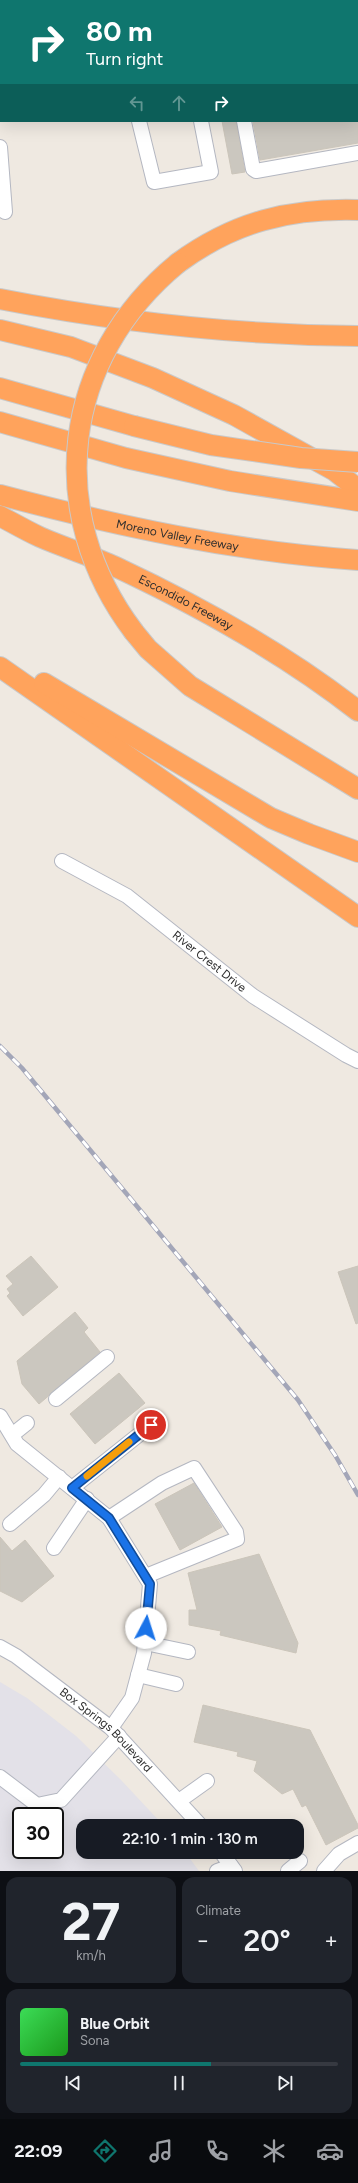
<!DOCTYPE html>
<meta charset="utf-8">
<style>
:root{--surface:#171b24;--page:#20242c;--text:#f1f3f6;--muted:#9ea1a6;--line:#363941;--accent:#0f766e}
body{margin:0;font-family:Figtree,sans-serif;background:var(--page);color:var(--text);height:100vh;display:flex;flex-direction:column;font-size:15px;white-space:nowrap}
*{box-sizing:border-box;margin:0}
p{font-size:13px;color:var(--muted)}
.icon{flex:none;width:22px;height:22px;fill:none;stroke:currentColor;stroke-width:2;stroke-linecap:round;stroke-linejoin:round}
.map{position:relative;height:1871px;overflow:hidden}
.details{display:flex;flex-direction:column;gap:6px;padding:6px;background:#0d0f14;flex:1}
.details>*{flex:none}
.top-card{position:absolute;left:0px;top:0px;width:358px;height:122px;box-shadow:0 4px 16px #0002;background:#0f766e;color:#fff;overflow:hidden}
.speed{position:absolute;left:12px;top:1807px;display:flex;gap:8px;font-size:20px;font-weight:700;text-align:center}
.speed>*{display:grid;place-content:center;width:52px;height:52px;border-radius:50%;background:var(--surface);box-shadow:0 4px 16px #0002;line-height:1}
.speed .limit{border:2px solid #111;border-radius:6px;background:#fff;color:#111}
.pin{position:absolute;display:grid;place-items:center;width:34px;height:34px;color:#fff;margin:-17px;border:2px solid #fff;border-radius:50%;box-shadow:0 1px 4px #0007}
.me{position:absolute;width:44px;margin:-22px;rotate:5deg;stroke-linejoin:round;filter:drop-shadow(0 0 3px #0008)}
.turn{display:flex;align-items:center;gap:14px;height:84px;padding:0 20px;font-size:18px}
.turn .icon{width:52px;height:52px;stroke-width:2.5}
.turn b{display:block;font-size:28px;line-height:34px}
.lanes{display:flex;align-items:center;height:38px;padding:0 20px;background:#0003;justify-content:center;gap:20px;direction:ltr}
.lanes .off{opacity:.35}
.big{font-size:30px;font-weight:600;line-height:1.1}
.details .tile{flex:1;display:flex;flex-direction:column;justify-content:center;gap:6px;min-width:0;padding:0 14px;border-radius:12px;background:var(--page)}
.details .dial{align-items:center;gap:0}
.dial b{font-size:52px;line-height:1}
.song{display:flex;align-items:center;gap:12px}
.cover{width:48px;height:48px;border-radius:6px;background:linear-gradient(135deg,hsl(130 70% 55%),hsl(120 70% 35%))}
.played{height:4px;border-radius:2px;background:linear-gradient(90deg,var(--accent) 60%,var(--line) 60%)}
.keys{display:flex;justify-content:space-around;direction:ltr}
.heat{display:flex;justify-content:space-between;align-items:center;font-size:22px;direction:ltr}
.details .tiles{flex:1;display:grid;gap:6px;grid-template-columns:1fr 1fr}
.tile:last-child{grid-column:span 2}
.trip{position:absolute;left:76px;top:1819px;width:228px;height:40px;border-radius:12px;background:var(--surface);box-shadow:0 4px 16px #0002;font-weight:600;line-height:40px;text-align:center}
.tab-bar{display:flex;height:64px;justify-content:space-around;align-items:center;background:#090b0e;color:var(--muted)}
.tab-bar .icon{width:28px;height:28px}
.tab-bar .current{color:var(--accent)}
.tab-bar b{font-size:18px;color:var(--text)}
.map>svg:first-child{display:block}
</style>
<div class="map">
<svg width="358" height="1871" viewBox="0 0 358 1871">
<rect width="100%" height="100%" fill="#efe9e1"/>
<path fill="#e3e1e8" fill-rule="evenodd" d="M0 1682 27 1698 76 1736 121 1780 164 1826H83V1852H185L199 1871H0ZM21 1816H55V1850H21Z"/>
<g fill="#cbc7bf" stroke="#cbc5ba">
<polygon points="222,121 236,121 245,172 232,174"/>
<polygon points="358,121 358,143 260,160 253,122"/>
<polygon points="31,1256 58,1287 23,1316 7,1296 10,1293 7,1289 13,1284 6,1276"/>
<polygon points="358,1266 358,1323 356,1324 338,1272"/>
<polygon points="75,1312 88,1328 84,1332 100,1352 39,1404 22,1384 17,1361"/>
<polygon points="119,1373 145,1403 95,1444 70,1414"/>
<polygon points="194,1483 222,1527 180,1550 155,1504"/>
<polygon points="0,1537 12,1551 25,1540 54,1576 22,1602 0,1591"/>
<polygon points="259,1554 298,1643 296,1653 220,1635 221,1631 189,1625 189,1610 197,1610 188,1573"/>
<polygon points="203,1705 310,1730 358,1825 358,1828 326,1845 306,1805 302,1807 293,1789 282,1794 254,1771 257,1761 237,1756 238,1752 194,1742"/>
</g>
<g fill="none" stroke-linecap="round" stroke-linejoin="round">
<defs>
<g id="minor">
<polyline points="61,1 61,0"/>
<polyline points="357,15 358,15"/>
<polyline points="139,121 154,182 211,172 201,121"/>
<polyline points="244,121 253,169 256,171 358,153"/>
<polyline points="0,147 5,212"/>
<path id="s1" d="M62 861 127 896 253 996 346 1055 358 1061"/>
<polyline points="56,1399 107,1357"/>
<polyline points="0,1416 17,1444 109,1518 150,1584 144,1653 132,1698 111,1728"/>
<polyline points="12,1435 27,1423"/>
<polyline points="72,1488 151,1425"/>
<polyline points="109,1518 162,1483 194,1468 236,1532 237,1539 146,1576"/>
<polyline points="10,1524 44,1495 59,1477"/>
<polyline points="54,1548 87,1499"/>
<polyline points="145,1643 188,1652"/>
<path id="s2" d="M0 1647 16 1656 111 1728 201 1826"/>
<polyline points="138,1675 176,1684"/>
<polyline points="0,1777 37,1805 61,1800 119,1736"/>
<polyline points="179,1801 207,1781"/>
<polyline points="221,1852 235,1871"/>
<polyline points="217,1871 231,1866"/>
<polyline points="288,1871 300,1861"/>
<polyline points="324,1871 339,1854 358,1843"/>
</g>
<g id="major">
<polyline points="225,1 230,0"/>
<polyline points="0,41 1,40"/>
</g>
<g id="highway">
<path d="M178 263C234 222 289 208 358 210"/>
<path d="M0 299C118 322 238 335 358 336"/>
<polyline points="0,330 71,347 153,378 234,415 335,471 358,489"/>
<polyline points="0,388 134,426"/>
<polyline points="0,422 126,458 230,481 358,501"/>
<path id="s3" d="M0 495C117 526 237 552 358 560"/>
<path id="s4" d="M0 516C13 523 27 531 40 537 65 548 92 556 116 567 201 607 284 653 358 711"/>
<polyline points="134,632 148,649 190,686 358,789"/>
<polyline points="0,667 358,917"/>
<polyline points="44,683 271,818 309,834 358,852"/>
</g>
</defs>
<use href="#minor" stroke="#b4b7c1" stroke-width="16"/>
<use href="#major" stroke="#c9c9c9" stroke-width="19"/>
<use href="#highway" stroke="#c9c9c9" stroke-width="22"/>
<use href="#minor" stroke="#fff" stroke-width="14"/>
<use href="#major" stroke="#f2d163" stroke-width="17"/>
<use href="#highway" stroke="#ffa35c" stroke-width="20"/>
<defs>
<polyline id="rail" points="0,1046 22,1068 298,1400 335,1455 358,1495"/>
</defs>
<use href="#rail" stroke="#a3a6b8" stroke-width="4.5"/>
<use href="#rail" stroke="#fff" stroke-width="3" stroke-dasharray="9" stroke-linecap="butt"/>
<defs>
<g id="highway-bridge">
<polyline points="134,426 211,445 301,458 358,462"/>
<path d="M134 632C43 512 62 358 178 263"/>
</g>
</defs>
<use href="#highway-bridge" stroke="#c9c9c9" stroke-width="22" stroke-linecap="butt"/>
<use href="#highway-bridge" stroke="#ffa35c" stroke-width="20"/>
</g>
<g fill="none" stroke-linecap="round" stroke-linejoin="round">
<defs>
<polyline id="route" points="146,1628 150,1584 109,1518 72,1488 151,1425"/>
</defs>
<use href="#route" stroke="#114b97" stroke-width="10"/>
<use href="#route" stroke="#1a73e8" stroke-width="7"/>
<polyline stroke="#f59e0b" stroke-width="7" points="87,1476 129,1442"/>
</g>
<g text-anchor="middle" stroke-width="4" stroke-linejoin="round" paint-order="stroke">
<g font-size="12" fill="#2e2e2e" stroke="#fff">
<text dy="4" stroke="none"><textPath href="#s3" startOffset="182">Moreno Valley Freeway</textPath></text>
<text dy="4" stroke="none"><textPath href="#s4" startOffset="205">Escondido Freeway</textPath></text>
<text dy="4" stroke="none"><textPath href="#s1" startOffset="179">River Crest Drive</textPath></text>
<text dy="4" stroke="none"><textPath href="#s2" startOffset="135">Box Springs Boulevard</textPath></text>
</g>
</g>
</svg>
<div class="speed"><div class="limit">30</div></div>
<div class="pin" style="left:151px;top:1425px;background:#d93025"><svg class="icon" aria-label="arrive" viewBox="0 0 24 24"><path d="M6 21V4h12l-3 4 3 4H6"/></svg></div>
<svg class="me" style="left:146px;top:1628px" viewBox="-20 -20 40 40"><circle r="19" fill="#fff"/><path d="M0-13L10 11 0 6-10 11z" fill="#1a73e8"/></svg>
<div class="trip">22:10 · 1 min · 130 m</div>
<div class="top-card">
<div class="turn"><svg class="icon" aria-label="right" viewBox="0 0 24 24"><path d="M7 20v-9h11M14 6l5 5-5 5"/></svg><div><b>80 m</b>Turn right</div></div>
<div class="lanes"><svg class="icon off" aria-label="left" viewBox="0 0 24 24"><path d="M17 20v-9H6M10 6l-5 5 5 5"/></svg><svg class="icon off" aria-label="ahead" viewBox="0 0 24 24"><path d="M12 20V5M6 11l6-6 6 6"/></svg><svg class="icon" aria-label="right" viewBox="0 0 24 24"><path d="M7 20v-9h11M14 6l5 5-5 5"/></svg></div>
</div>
</div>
<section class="details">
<div class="tiles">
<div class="tile dial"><b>27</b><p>km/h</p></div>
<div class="tile"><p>Climate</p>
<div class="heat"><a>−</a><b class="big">20°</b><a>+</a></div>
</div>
<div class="tile">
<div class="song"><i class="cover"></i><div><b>Blue Orbit</b><p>Sona</p></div></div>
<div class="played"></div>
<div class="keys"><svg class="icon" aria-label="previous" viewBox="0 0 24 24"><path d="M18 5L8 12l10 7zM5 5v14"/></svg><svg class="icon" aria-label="pause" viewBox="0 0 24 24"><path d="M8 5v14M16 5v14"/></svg><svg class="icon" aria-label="next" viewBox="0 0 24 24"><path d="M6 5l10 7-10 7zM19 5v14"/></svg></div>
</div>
</div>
</section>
<nav class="tab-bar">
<b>22:09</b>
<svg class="icon current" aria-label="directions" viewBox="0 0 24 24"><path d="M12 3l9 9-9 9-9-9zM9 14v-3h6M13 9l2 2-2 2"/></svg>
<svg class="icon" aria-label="music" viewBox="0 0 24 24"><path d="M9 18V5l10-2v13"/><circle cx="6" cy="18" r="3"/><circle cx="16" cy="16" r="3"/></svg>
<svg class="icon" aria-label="phone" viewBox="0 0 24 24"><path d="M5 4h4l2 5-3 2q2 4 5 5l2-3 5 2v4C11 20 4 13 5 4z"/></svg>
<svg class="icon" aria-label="climate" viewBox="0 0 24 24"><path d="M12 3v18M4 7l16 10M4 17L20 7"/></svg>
<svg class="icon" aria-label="car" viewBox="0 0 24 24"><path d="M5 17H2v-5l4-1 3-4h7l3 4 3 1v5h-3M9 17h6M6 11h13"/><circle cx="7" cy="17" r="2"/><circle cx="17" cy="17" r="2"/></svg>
</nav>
